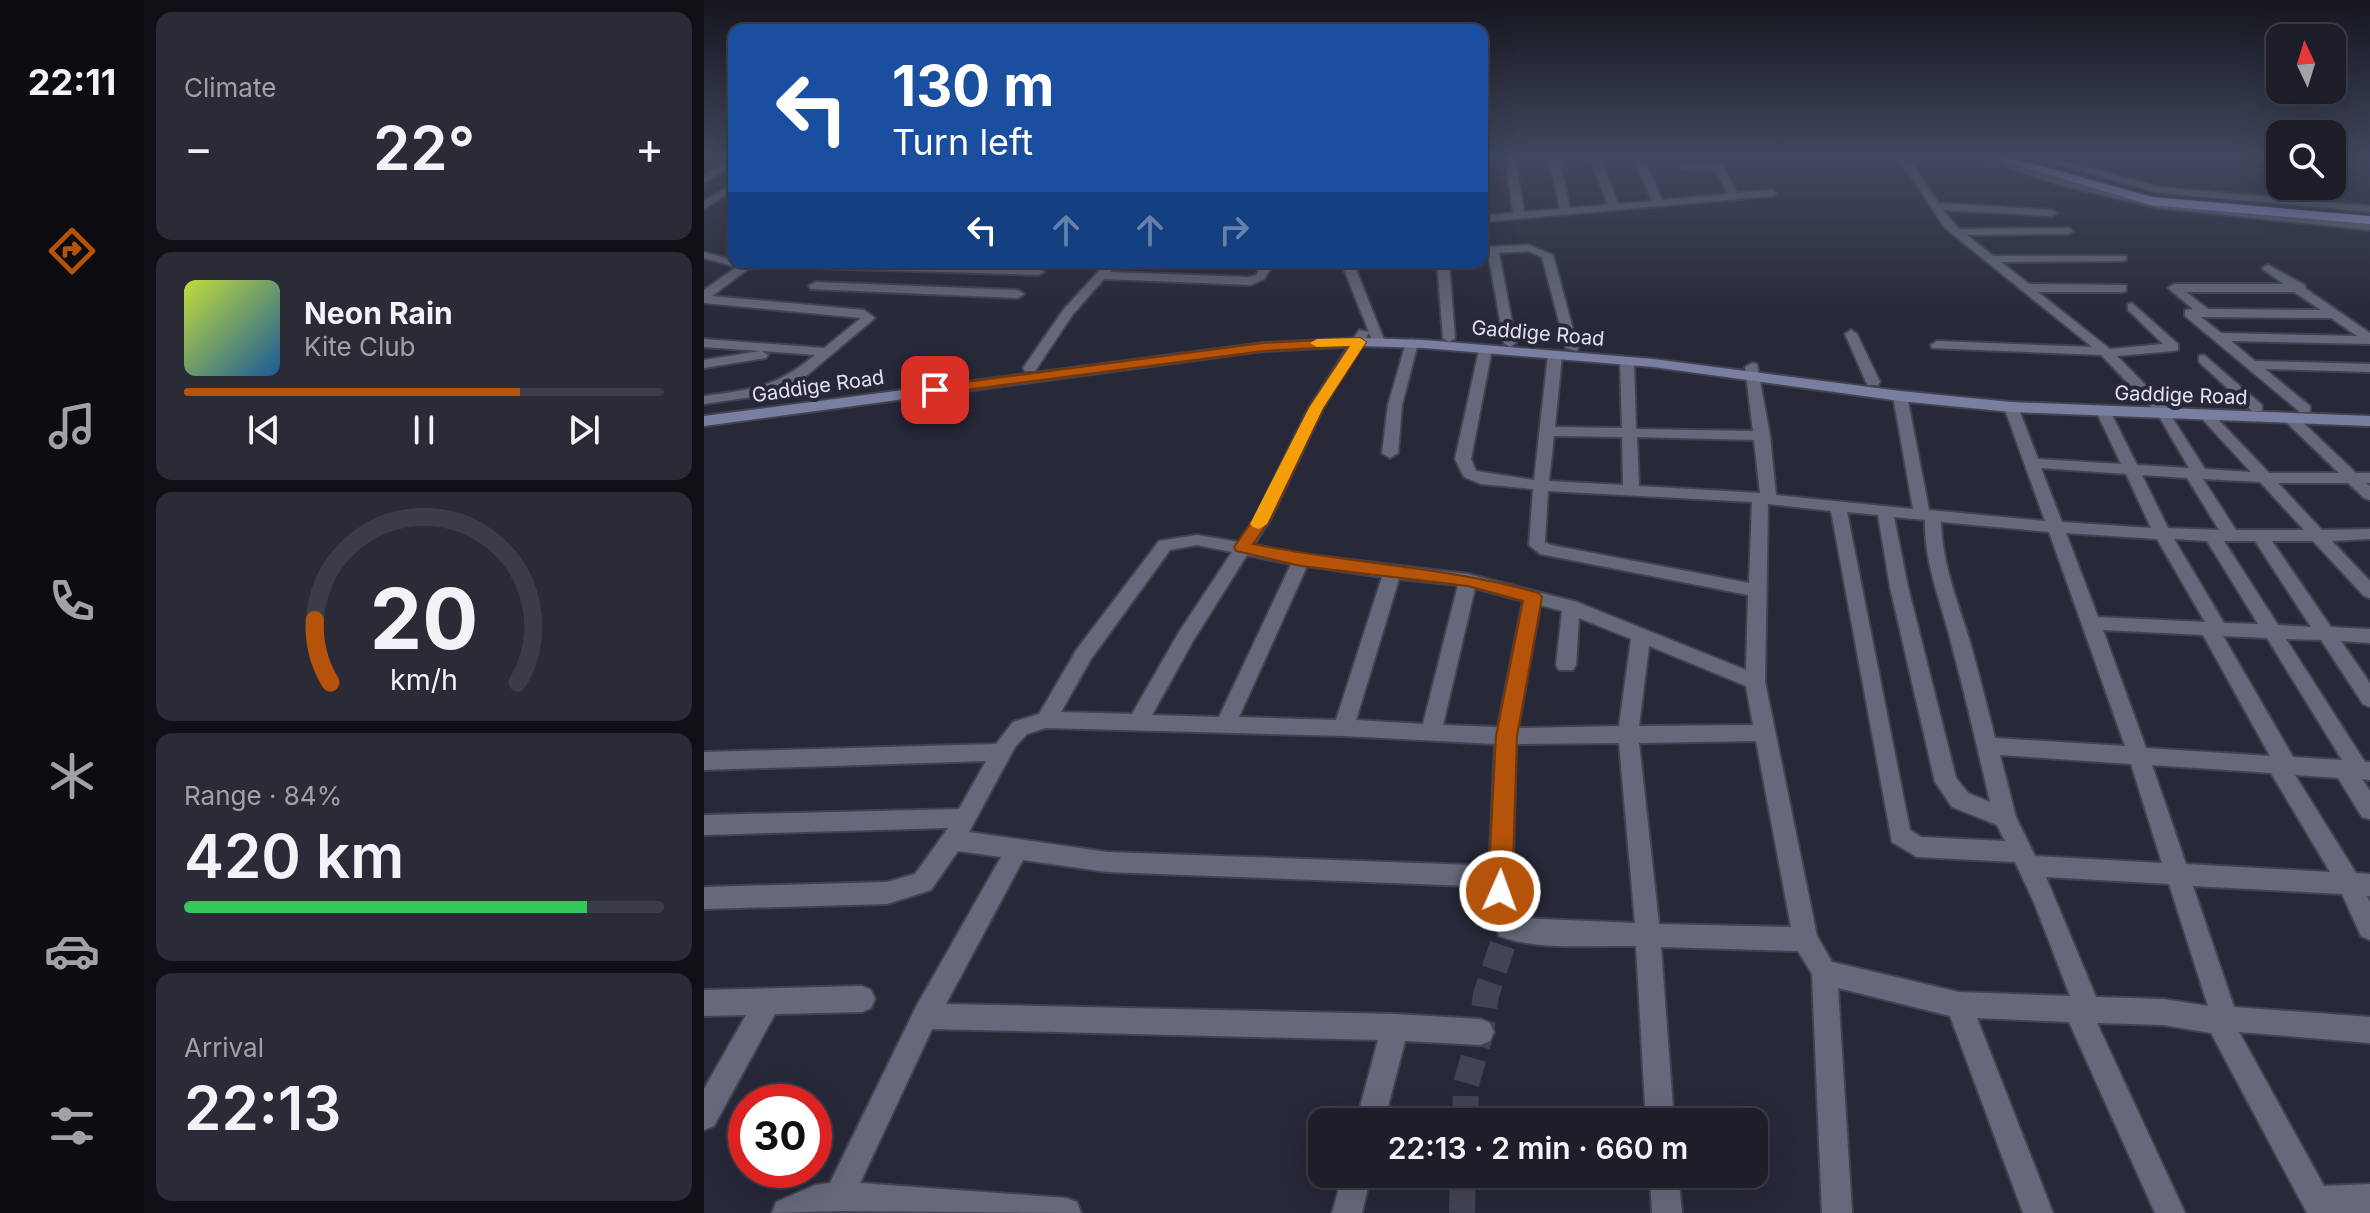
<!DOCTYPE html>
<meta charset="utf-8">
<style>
:root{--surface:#1d1e2a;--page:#2a2b36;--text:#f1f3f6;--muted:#a0a2a8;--line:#3b3c47;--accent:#b45309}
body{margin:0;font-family:Inter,sans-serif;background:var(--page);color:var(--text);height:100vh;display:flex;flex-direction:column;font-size:30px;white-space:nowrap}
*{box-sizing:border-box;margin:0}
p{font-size:26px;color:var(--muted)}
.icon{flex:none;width:44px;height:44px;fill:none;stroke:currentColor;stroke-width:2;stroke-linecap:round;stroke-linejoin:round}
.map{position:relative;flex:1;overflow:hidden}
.drawer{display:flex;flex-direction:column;gap:12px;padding:12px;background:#101017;width:560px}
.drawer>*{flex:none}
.hud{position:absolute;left:24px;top:24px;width:760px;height:244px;border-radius:16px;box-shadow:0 8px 32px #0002,0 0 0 2px var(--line);background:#1a4fa0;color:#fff;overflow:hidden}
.needle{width:52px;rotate:356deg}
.buttons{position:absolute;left:1562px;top:24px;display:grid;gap:16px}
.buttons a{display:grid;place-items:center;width:80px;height:80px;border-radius:16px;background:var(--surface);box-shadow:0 8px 32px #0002,0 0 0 2px var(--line);font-size:40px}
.speed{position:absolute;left:24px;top:1084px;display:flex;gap:16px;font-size:40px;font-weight:700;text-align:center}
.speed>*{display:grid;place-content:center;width:104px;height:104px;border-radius:50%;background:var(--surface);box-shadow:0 8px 32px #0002,0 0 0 2px var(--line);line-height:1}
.speed .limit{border:12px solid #d22;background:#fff;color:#111}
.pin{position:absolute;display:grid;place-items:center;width:68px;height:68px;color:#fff;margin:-34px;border-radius:16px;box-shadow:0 4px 12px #0006}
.me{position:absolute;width:88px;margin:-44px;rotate:2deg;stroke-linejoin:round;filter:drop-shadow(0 0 6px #0008)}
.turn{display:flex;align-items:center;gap:28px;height:168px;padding:0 32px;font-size:36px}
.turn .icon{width:104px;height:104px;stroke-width:2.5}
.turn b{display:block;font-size:56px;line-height:68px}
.lanes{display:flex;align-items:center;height:76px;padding:0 32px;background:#0003;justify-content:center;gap:40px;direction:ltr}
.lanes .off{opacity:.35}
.big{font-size:60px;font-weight:600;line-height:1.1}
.drawer .tile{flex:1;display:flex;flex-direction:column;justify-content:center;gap:12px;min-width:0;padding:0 28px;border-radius:16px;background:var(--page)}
.drawer .dial{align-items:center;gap:0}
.dial svg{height:208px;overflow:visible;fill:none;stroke:var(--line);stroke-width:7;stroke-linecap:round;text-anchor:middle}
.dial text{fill:var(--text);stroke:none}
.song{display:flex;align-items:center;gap:24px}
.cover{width:96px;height:96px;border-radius:12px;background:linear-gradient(135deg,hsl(70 70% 55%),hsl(210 70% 35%))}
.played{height:8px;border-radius:4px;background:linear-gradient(90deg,var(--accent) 70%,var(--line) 70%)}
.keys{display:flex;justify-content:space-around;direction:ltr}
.heat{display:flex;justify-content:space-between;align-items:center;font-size:44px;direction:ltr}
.charge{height:12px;border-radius:6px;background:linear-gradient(90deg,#34c759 84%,var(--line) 0)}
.trip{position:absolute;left:604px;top:1108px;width:460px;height:80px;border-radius:16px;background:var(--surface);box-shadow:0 8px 32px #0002,0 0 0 2px var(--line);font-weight:600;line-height:80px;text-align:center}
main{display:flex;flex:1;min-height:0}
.dock{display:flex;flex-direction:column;width:144px;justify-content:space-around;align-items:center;background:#0c0c11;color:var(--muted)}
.dock .icon{width:56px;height:56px}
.dock .active{color:var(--accent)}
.dock b{font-size:36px;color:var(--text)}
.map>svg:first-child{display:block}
</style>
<main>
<nav class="dock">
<b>22:11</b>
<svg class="icon active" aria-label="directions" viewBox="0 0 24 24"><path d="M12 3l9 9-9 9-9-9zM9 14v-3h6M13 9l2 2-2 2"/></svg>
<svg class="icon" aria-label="music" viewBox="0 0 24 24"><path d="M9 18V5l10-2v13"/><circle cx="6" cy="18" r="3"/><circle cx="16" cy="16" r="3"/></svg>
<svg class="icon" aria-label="phone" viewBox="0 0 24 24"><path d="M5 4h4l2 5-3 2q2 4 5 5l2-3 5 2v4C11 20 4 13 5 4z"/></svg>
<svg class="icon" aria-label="climate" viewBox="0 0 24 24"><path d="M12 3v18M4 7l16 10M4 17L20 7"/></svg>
<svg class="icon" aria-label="car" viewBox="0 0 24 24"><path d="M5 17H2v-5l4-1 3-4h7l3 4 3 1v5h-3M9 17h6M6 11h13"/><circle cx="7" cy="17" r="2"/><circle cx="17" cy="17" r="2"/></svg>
<svg class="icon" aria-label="filters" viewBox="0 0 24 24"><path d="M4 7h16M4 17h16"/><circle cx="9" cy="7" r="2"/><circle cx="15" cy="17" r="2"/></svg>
</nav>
<section class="drawer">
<div class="tile"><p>Climate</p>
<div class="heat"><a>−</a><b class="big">22°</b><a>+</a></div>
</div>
<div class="tile">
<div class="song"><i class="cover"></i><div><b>Neon Rain</b><p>Kite Club</p></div></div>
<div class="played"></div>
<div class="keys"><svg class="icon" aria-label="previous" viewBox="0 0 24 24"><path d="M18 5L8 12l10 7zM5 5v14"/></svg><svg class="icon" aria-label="pause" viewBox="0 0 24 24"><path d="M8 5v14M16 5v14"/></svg><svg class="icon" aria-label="next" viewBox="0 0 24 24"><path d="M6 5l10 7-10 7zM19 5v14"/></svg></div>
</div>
<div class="tile dial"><svg viewBox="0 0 100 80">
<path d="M14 69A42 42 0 1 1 86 69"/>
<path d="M14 69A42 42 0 0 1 8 45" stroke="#b45309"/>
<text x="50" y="56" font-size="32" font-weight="700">20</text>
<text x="50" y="72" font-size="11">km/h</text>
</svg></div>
<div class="tile"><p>Range · 84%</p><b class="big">420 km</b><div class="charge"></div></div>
<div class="tile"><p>Arrival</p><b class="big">22:13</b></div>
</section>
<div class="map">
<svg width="1666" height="1213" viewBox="0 0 1666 1213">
<rect width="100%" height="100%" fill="#272838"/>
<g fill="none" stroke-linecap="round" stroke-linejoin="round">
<g stroke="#434453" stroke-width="26" stroke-dasharray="26 13" stroke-linecap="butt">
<polyline points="761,1122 762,1084 777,1032 782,995 804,928"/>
<polyline points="758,1213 759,1174"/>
</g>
<defs>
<g id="minor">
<polygon points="0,155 17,155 0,159"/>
<polygon points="801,155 811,155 820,212 856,209 844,155 854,155 866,208 904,205 885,155 895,155 914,204 948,201 929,155 939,155 958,200 1024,194 1012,170 977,168 977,164 980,163 1018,165 1033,193 1068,190 1073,193 1068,196 778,222 778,216 809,213"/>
<path d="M1193 155H1202L1235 203 1348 210 1353 213 1348 216 1239 210 1255 229 1364 228 1369 231 1364 234 1263 235 1289 256H1422V260L1418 261 1297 262 1325 284 1422 285V291L1418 292H1334L1406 349 1459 344 1424 310V304L1428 303 1474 344V350L1469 351 1413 356 1469 413V419L1501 469 1547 472 1499 420 1497 417 1504 413 1509 414 1565 473H1635L1581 421V415H1591L1652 473H1666V483H1662L1666 486V500L1660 498 1644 483H1574L1618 530 1666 529V539L1628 541 1666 581V598L1660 596 1609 541H1568L1627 627 1666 629V643L1637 641 1666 683V707L1659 704 1617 640 1582 639 1661 762H1666V780L1658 779 1666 791V819L1658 817 1634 778 1591 775 1652 873 1666 874V896H1663L1666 902V940L1657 936 1638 894 1489 886 1530 1007 1666 1017V1043L1535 1032 1620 1186 1666 1184V1213H1603L1507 1033 1459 1025 1393 1023 1481 1213H1451L1365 1022 1273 1018 1349 1213H1319L1246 1016 1134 988 1148 1213H1118L1108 974 1094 951 957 947 970 1122H942L932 946C891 945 834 951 795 936L786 897 766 886 403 872 319 860 242 1004 691 1014 777 1019 786 1023 790 1032 786 1041 777 1045 701 1041 680 1122H652L674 1040 228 1029 156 1183 362 1198 373 1202 377 1213 135 1211 68 1213 72 1202 111 1185 126 1183 212 1007 297 857 254 851 227 890 183 904 0 909V887L183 882 211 874 244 828 0 835V815L255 809 282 761 0 770V752L292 744 309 722 335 714 373 649 455 541 493 535 535 542 551 518 605 408 655 330 665 332 637 262H649L681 342 670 345 665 333 619 408 567 518 550 545 597 554 764 574 873 602 1042 670 1044 595 836 554 825 545 829 489 777 484 760 477 751 459 776 346 788 349 767 459 772 471 830 480 844 355 851 351 858 355 851 427 918 428 916 361 923 357 930 361 932 429 1049 431 1041 367 1048 363 1053 364 1066 436 1072 495 1209 509 1189 396 1196 392 1203 396 1225 510 1341 521 1300 407 1307 403 1314 407 1334 459 1417 464 1393 413 1400 409 1407 413 1433 465 1485 468 1453 413 1397 355 1228 348 1227 345 1233 341 1388 347 1241 228ZM850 436 918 437 919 485 845 481ZM933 437 1050 440 1056 493 935 486ZM1337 468 1422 474 1447 528 1358 522ZM1438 475 1483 478 1515 530 1464 528ZM1499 479 1556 482 1600 530H1532ZM844 491 1048 502 1045 583 847 545 841 542ZM1064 504 1127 511 1188 842 1213 857 1311 862 1331 905 1366 996 1255 992 1128 962 1113 936 1061 682ZM1143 512 1174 515 1186 587 1231 782 1248 807 1293 825 1301 841 1217 837 1206 830ZM1190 517 1221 520C1220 565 1238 604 1248 646 1262 699 1274 750 1286 802L1264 793 1252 778 1204 587ZM1237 522 1345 532 1421 746 1291 738C1283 706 1275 674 1266 642 1254 602 1238 564 1237 522ZM1362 533 1453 539 1501 622 1394 617ZM1470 539 1503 541 1554 624 1520 623ZM1520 541H1551L1607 627 1574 625ZM493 545 528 552 475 632 428 714 357 712 387 659 466 550ZM543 555 587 564 515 717 448 715 489 641ZM603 566 678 577 632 720 535 717ZM695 579 754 585 719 724 652 720ZM771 588 819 601 794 727 739 725ZM836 605 858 611 852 665 855 670H869L872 665 875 618 927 639 915 726 814 728ZM1399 630 1499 635 1566 756 1442 748ZM1519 636 1563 638 1638 760 1589 757ZM945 646 1042 686 1049 725 935 726ZM342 728 640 736 791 744 785 873 769 865 403 852 265 832 311 747 323 734ZM1052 741 1087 927 955 924 935 743ZM915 743 931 923 814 918 808 891 812 744ZM1296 755 1427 764 1458 863 1331 856 1312 817ZM1448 765 1567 773 1626 872 1482 864ZM1342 877 1465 884 1504 1006 1459 999 1392 997Z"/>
<polygon points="30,157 30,164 0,183 0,176"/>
<polygon points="30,183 30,190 0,209 0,201"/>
<polygon points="825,245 849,255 874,348 873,351 862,348 838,257 824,251 795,253 812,343 806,347 800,343 784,253 778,253 778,247"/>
<path d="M0 252 48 266 8 296 160 310 171 318 95 382 54 396 0 404V396C49 389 71 388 111 355L58 351 64 355 62 358 0 368V360L56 351 0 347V339L120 348 157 318 0 303V290L33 267 0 258Z"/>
<polygon points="78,262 334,269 340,272 334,275 82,267 78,266"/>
<polygon points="403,262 415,262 406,272 545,277 552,275 559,262 571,262 560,279 547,285 400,279 369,314 331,371 321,371 319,368 360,309"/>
<polygon points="733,262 745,262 751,338 745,342 739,338"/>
<path d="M1564 265 1601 285 1602 289 1666 333V344L1527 341 1551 361 1666 364V372L1561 369 1606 406V412H1596L1481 316V310L1489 309 1464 288 1470 284H1580L1560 270 1558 268ZM1482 292H1590L1617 310 1504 309ZM1497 317 1627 318 1653 336 1517 333Z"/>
<polygon points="111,282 314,290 320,294 314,298 107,289 105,286"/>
<polygon points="1147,330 1153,334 1176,382 1174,385 1164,385 1162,382 1141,334"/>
<polygon points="708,339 714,343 698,405 694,453 686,458 678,453 684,405 702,343"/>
<polygon points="1500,355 1558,405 1558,411 1548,411 1495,362 1495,356"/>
<polygon points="158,986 167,990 171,999 167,1008 158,1012 71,1014 10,1126 0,1130 0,1089 42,1015 0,1016 0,990"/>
<polygon points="639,1174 667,1174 658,1213 628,1213"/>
<polygon points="946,1174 974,1174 978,1213 948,1213"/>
</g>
<g id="tertiary">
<polygon points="1267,155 1283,155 1363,180 1454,202 1666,222 1666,230 1454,208 1356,185"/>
<polygon points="1321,155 1339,155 1455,187 1666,206 1666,212 1455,193"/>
</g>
<polygon id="secondary" points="656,338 720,340 949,359 1196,391 1307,402 1666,416 1666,426 1307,412 1196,401 949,367 720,348 656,346 559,351 0,426 0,416 559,343"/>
<polygon id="trunk" points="1278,155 1297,155 1448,197 1666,216 1666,224 1447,205"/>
</defs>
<use href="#minor" stroke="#424351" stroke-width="4"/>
<use href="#tertiary" stroke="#424351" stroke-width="4"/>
<use href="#secondary" stroke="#424351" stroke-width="4"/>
<use href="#trunk" stroke="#424351" stroke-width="4"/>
<use href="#minor" fill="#66697b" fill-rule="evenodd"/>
<use href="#tertiary" fill="#66697b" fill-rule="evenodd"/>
<use href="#secondary" fill="#7a7ea0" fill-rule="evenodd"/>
<use href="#trunk" fill="#9ca2dc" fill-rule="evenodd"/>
</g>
<linearGradient id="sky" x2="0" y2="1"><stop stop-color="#15161f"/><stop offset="0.48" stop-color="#41485e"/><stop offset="1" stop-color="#41485e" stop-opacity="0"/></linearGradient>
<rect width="1666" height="325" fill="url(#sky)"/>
<path fill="#b45309" stroke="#753606" stroke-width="2" d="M656 338 662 342 619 408 567 518 549 544C645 564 741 566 835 593L838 597 813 736 808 891 805 899 796 902 788 899 784 891 792 736 819 601 764 586 597 566 532 551 530 547 551 517 605 408 646 346 559 351 231 394 224 390 231 386 559 343Z"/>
<polygon fill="#f59e0b" points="656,338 662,342 619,408 563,524 555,529 549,527 546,524 605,408 646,346 613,347 606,343 613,339"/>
<g text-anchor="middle" stroke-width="8" stroke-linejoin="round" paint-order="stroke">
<g font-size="20" fill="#e2e3ee" stroke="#272838">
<text transform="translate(834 333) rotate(5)" y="7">Gaddige Road</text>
<text transform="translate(114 386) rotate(-8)" y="7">Gaddige Road</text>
<text transform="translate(1477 395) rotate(2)" y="7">Gaddige Road</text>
</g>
</g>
</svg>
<div class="buttons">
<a><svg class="needle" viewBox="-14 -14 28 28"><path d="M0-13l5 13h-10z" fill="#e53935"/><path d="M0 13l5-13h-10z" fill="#a0a2a8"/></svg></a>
<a><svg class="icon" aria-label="search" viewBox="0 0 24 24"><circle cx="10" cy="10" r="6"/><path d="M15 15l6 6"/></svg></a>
</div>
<div class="speed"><div class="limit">30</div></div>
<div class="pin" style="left:231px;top:390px;background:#d93025"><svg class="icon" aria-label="arrive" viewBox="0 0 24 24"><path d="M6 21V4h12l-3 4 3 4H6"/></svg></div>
<svg class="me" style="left:796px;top:891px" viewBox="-20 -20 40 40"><circle r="17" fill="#b45309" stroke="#fff" stroke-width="3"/><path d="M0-11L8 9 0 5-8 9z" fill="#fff"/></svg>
<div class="trip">22:13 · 2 min · 660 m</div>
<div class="hud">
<div class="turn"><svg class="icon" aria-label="left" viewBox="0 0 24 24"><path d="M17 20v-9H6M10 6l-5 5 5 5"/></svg><div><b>130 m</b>Turn left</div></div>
<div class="lanes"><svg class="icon" aria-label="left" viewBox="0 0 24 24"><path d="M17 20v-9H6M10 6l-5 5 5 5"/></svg><svg class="icon off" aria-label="ahead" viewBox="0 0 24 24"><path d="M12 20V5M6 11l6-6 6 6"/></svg><svg class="icon off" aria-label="ahead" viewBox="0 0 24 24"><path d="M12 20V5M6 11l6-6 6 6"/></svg><svg class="icon off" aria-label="right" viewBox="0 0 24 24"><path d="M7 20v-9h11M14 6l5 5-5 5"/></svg></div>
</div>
</div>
</main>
